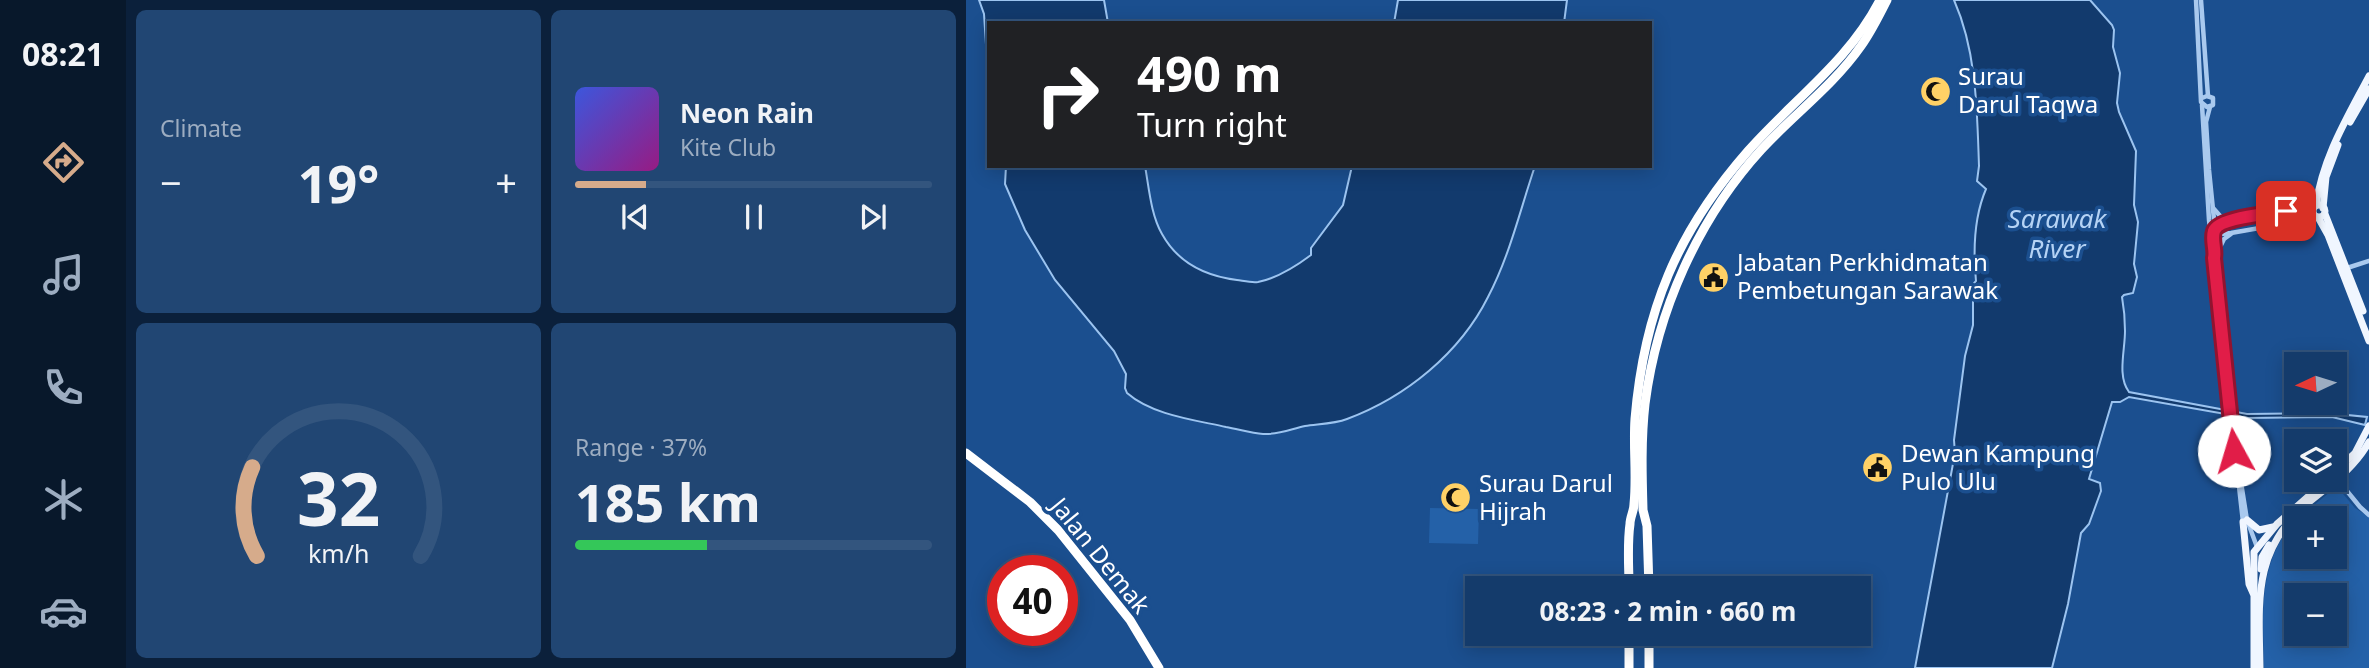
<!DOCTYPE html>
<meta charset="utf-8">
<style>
:root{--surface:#143b6b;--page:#214673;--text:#f1f3f6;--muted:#9dadc1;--line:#33557e;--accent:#d6ab8b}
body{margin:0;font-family:"Noto Sans",sans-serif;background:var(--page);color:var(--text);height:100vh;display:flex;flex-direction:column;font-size:26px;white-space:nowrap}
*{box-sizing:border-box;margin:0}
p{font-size:23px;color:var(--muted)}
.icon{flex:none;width:38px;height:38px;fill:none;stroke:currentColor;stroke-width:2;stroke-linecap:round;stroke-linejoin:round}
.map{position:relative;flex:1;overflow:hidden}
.side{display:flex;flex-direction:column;gap:10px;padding:10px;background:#0b203b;width:840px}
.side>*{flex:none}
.top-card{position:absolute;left:21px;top:21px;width:665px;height:147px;border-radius:0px;box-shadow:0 4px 18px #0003,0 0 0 2px var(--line);background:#202124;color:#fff;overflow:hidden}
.needle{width:46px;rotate:266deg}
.buttons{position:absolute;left:1318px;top:352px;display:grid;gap:14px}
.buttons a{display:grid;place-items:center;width:63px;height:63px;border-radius:0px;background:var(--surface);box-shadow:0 4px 18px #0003,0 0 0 2px var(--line);font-size:35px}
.speed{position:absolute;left:21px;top:555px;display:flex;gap:14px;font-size:35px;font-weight:700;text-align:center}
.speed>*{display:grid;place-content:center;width:91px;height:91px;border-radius:50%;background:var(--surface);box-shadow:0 4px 18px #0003,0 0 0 2px var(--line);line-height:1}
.speed .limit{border:10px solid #d22;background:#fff;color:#111}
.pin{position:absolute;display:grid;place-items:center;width:60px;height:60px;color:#fff;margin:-30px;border-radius:14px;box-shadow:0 4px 10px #0006}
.me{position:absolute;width:77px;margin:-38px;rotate:354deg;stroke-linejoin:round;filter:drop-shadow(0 0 5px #0008)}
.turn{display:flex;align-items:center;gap:24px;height:147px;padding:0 35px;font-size:32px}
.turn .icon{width:91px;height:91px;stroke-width:2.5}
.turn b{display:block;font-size:49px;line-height:60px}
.big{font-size:52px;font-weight:700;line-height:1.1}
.side .widget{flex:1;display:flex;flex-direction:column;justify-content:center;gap:10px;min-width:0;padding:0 24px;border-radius:10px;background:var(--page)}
.side .dial{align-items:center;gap:0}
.dial svg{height:182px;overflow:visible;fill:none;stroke:var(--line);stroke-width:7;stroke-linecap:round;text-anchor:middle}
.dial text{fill:var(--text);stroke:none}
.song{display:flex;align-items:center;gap:21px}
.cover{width:84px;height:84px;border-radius:10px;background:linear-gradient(135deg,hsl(230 70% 55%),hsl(310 70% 35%))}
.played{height:7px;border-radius:4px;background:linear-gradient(90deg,var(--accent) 20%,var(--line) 20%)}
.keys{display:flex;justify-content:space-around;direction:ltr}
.heat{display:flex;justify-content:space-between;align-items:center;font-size:38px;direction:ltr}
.charge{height:10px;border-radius:5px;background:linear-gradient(90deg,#34c759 37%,var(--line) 0)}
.side .tiles{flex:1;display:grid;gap:10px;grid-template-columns:repeat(2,1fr)}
.trip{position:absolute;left:499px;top:576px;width:406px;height:70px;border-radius:0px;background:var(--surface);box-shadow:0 4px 18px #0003,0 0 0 2px var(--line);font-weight:700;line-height:70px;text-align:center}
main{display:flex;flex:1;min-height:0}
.dock{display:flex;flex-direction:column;width:126px;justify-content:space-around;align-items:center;background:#08182b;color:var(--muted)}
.dock .icon{width:49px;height:49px}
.dock .current{color:var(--accent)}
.dock b{font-size:32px;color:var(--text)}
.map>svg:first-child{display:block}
</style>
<main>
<nav class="dock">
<b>08:21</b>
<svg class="icon current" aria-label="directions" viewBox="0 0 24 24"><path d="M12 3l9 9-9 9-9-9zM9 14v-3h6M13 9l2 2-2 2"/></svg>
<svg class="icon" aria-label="music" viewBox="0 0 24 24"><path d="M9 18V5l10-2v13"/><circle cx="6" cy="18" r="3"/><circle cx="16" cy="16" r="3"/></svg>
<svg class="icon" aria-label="phone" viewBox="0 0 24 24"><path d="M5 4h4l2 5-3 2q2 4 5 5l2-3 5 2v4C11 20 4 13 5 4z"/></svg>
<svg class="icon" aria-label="climate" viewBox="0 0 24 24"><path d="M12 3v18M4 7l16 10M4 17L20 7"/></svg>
<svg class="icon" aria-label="car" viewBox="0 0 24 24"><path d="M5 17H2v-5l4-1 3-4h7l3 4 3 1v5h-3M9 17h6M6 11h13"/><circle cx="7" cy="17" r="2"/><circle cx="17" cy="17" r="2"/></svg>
</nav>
<section class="side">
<div class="tiles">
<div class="widget"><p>Climate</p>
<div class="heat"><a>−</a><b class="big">19°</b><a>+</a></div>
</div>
<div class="widget">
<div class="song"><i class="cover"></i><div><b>Neon Rain</b><p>Kite Club</p></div></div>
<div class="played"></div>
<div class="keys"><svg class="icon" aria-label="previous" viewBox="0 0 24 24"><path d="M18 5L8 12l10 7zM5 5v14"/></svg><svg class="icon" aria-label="pause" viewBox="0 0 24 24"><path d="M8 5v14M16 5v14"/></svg><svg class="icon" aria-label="next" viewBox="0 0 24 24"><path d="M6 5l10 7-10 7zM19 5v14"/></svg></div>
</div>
<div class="widget dial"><svg viewBox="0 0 100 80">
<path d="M14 69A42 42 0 1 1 86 69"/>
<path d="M14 69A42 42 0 0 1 12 30" stroke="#d6ab8b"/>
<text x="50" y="56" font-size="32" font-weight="700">32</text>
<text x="50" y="72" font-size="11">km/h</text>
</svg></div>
<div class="widget"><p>Range · 37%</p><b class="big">185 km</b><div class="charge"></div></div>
</div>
</section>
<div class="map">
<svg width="1403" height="668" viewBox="0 0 1403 668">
<rect width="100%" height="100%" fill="#1b4f8f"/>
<g fill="#2461a8" fill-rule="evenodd">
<path d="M1369 488H1372L1389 508 1403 517V668H1298C1297 615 1291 561 1330 520V556H1368V518H1332ZM1330 595H1368V634H1330Z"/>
<polygon points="464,508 513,509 512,544 463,543"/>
</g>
<g fill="#123a6d" stroke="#9cc4f0" stroke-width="2">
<polygon points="13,0 138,0 142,23 23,23 23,90 18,14"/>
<polygon points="432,0 601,0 598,23 428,23"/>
<path d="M988 0H1124L1146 25 1148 30 1147 47 1154 73 1151 103 1153 112 1170 151 1168 205 1172 222 1168 264 1171 277 1167 293 1158 295 1156 297C1158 308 1159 320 1159 331 1159 351 1151 376 1163 392L1281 414 1361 413 1401 417 1399 425 1366 417 1282 418 1163 397 1154 402H1146L1123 479 1134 483 1135 491 1123 524 1115 533 1102 604 1086 668H949L989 453 988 440 999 356 1007 325V300L1003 289 1010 281C1007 250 1008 217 1020 189L1011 181 1013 166C1011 111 1011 52 988 0Z"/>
<path d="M40 166H179C183 188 185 215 196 234 212 263 239 276 271 280 278 281 286 283 292 282 312 278 329 267 345 255V248L377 205 386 166H569C554 210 544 255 522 297 494 353 440 397 381 419 368 424 352 424 339 426 325 429 312 435 297 434 285 433 272 429 260 427 229 420 186 415 161 393L159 388 160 374 148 351 89 280 59 230 39 184Z"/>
</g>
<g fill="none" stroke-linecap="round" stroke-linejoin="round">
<g stroke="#a9c9ee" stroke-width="4.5">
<polyline points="1230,0 1235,102 1241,107 1247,105 1247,98 1241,96 1236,98"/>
<polyline points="1235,0 1242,96"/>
<polyline points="1236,105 1243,220 1277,522"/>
<polyline points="1244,107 1240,122 1243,170 1274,476 1281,520 1291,547"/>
<polyline points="1248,209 1255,217 1263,220"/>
<polyline points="1250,228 1255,223 1265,221 1349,206"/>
<polyline points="1250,230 1255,234 1265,233 1350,218"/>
<polyline points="1253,249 1258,239 1265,234"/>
<polyline points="1381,268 1403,261"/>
<polyline points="1372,480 1394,507 1403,515"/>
</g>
<g stroke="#f0f6ff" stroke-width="7">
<polyline points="1384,122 1403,89"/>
<circle cx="1353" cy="211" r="6"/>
<path d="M1350 205C1357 157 1381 118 1403 76"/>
<polyline points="1357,208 1360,177 1372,145"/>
<polyline points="1359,214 1397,311"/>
<polyline points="1353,219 1362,235 1403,341"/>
<polyline points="1368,473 1389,453 1403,426"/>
<polyline points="1281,520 1293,530 1307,527"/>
<polyline points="1277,522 1283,584 1287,593"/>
<polyline points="1295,569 1296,557 1303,545"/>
<polyline points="1288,668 1288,552 1311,524 1361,480"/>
<path d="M1294 668C1293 601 1286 550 1342 503 1365 484 1388 469 1403 442"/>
</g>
<g stroke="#fff" stroke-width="9">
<polyline points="0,453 64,502 92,530 164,620 193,668"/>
<path d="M663 588C663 567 661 545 664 524 664 517 668 511 668 504 671 476 667 447 669 419 678 311 711 232 782 151 827 100 883 61 914 0"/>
<path d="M683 588 681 526 677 510C676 475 675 439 679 404 691 311 732 219 795 150 827 115 867 86 895 46 905 32 913 16 921 0"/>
<polyline points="663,634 663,668"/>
<polyline points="683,634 683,668"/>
</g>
</g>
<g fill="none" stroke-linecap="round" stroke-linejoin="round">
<defs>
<path id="route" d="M1268 451 1248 258C1250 250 1245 240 1248 231 1252 218 1306 213 1320 211"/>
</defs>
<use href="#route" stroke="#92132f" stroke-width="18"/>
<use href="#route" stroke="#e11d48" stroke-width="12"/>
</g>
<defs>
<symbol id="mosque-disc" viewBox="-11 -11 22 22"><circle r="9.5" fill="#ffd166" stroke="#1b4f8f"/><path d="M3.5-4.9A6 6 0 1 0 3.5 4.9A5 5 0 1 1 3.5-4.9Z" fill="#111"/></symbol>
<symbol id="civic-disc" viewBox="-11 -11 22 22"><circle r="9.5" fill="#ffd166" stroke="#1b4f8f"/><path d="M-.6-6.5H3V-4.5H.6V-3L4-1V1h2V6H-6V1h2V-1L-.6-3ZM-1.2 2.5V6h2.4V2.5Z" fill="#111"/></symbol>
</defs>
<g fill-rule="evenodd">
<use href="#mosque-disc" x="952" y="74" width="35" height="35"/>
<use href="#civic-disc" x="730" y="260" width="35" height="35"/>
<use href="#civic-disc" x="894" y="450" width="35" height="35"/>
<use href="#mosque-disc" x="472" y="480" width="35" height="35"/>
</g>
<g text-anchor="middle" stroke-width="7" stroke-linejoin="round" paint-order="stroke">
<g font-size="24" fill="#fff" stroke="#1b4f8f" text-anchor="start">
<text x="992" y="85">Surau<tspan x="992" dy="28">Darul Taqwa</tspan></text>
<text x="771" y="271">Jabatan Perkhidmatan<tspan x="771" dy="28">Pembetungan Sarawak</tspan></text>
<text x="935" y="462">Dewan Kampung<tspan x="935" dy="28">Pulo Ulu</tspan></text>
<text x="513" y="492">Surau Darul<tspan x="513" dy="28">Hijrah</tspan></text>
</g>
<g font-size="24" fill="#fff" stroke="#1b4f8f">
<text transform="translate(134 556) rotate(51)" y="8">Jalan Demak</text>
</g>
<g font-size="26" font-style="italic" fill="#b5d3f5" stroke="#1b4f8f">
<text x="1091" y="228">Sarawak<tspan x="1091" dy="30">River</tspan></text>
</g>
</g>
</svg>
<div class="buttons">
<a><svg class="needle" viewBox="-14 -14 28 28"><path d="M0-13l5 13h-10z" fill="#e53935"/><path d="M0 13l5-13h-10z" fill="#9dadc1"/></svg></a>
<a><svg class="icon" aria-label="layers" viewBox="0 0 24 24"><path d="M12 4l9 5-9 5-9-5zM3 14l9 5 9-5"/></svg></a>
<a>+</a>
<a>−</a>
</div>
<div class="speed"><div class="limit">40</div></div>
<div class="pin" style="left:1320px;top:211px;background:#d93025"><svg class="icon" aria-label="arrive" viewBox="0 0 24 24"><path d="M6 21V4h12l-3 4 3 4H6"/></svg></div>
<svg class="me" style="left:1268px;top:451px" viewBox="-20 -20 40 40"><circle r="19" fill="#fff"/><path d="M0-13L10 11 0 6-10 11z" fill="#e11d48"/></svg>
<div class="trip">08:23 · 2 min · 660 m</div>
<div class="top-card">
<div class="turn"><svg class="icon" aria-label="right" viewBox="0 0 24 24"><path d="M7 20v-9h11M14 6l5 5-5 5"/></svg><div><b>490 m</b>Turn right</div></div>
</div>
</div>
</main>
